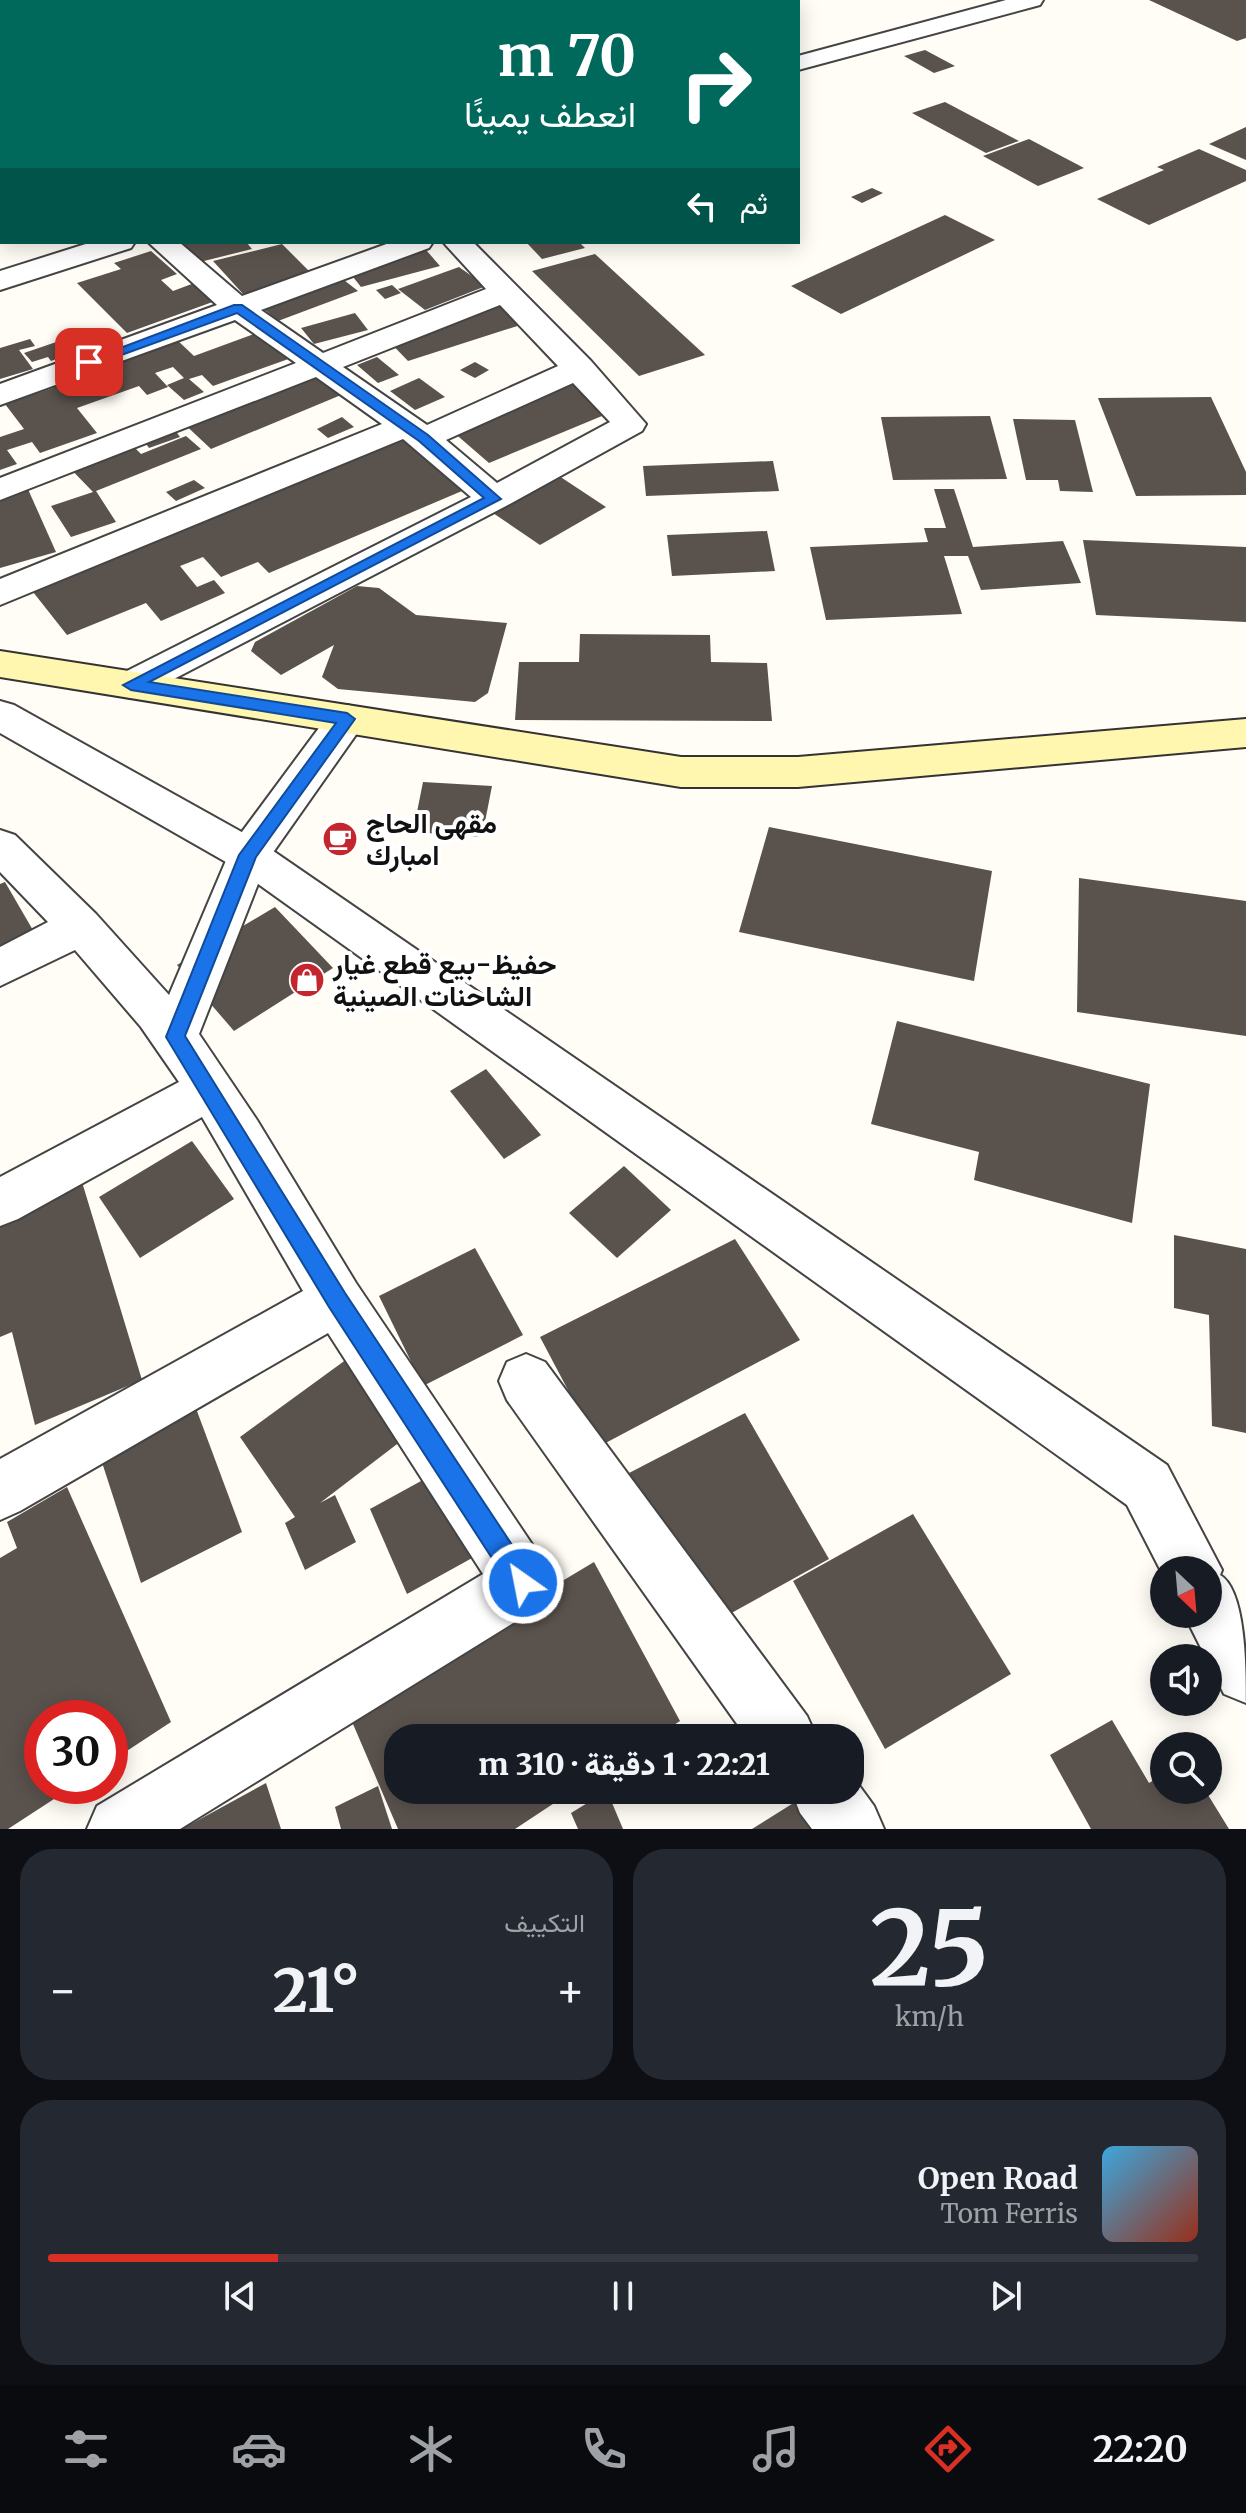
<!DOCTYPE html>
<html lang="ar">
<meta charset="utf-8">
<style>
:root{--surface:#171b24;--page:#242831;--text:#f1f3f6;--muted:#9ea1a6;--line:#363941;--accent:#d93025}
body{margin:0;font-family:Merriweather,Vazirmatn,serif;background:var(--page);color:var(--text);direction:rtl;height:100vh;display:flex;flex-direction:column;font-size:30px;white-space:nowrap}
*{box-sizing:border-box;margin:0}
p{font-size:26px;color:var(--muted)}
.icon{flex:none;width:44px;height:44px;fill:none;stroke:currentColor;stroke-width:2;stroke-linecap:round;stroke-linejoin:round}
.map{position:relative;height:1829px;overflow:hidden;direction:ltr}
.side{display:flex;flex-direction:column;gap:20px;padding:20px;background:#0d0f14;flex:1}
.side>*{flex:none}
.hud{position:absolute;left:0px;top:0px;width:800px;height:244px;box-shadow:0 4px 20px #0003;direction:rtl;background:#00695c;color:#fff;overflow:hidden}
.needle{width:52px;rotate:154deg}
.buttons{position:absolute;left:1150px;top:1556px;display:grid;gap:16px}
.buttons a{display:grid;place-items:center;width:72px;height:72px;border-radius:50%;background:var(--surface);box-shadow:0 4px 20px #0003;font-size:40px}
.speed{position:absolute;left:24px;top:1700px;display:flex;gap:16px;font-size:40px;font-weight:700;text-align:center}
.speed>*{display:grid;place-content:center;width:104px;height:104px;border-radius:50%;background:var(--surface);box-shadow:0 4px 20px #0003;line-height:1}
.speed .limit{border:12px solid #d22;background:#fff;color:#111}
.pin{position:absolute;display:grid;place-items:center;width:68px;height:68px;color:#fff;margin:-34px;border-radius:16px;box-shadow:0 4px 12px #0006}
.me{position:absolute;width:88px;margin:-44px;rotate:327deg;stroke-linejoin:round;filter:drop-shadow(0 0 6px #0008)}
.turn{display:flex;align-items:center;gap:28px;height:168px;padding:0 32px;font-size:36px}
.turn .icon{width:104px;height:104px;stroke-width:2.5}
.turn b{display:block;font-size:56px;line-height:68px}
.then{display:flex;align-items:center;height:76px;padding:0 32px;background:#0003;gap:16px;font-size:30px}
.big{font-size:60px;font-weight:800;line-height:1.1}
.side .card{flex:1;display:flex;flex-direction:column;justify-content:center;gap:12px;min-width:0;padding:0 28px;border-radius:32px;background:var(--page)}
.side .dial{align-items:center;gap:0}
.dial b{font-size:104px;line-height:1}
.song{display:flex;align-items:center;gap:24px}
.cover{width:96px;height:96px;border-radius:12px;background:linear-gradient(135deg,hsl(200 70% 55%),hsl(10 70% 35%))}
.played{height:8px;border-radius:4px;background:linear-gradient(90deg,var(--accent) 20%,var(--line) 20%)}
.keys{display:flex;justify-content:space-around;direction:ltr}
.heat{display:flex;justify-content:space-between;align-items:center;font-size:44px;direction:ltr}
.side .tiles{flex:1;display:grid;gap:20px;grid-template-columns:1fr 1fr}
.card:last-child{grid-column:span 2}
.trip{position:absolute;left:384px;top:1724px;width:480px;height:80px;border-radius:32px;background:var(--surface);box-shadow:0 4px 20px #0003;font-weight:800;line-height:80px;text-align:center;direction:rtl}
.tabs{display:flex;height:128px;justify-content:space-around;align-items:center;background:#090b0e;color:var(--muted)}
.tabs .icon{width:56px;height:56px}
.tabs .active{color:var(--accent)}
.tabs b{font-size:36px;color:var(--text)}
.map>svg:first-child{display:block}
</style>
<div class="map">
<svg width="1246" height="1829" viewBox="0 0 1246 1829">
<rect width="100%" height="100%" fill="#fffdf5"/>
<g fill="#5a524d">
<polygon points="1149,0 1246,0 1246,38 1237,41"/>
<polygon points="925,50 955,66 934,73 904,56"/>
<polygon points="945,102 1019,141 986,153 912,113"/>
<polygon points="1246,127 1246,160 1209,144"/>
<polygon points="1029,139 1084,168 1038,186 983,156"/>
<polygon points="1199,149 1246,170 1246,181 1149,225 1097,199 1164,170 1157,167"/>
<polygon points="872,188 883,193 862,203 851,197"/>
<polygon points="945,215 995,240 841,314 791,286"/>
<polygon points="180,242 246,242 252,249 196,263"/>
<polygon points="526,242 579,242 585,248 542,259"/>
<polygon points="420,243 440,266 361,287 342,263"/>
<polygon points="282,244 312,274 244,295 213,261"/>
<polygon points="151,251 177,274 161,280 173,291 197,282 218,300 127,333 77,283 121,269 114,263"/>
<polygon points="595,254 705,355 639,376 532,271"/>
<polygon points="459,267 486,286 425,310 398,289"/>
<polygon points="335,273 358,291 278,321 256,302"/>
<polygon points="392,285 401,293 385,299 376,290"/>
<polygon points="498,289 533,321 408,361 381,333"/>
<polygon points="355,313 368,330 314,344 301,328"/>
<polygon points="265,330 294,357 213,386 202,375 189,379 204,392 184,400 167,385 184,378 173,367 155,373 168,387 147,395 139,386 77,408 97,433 40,453 32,442 7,450 17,464 0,470 0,437 24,429 5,404 53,388 45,378 175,338 194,356"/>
<polygon points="30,339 35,346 19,350 33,369 0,379 0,348"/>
<polygon points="65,339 77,352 51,361 48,357 32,362 24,353"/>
<polygon points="377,357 399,375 378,383 357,365"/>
<polygon points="475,362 489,370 475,378 460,370"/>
<polygon points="307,368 341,395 211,449 179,419"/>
<polygon points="419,378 445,397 415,410 390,391"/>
<polygon points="575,380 614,411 489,463 452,431"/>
<polygon points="1211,397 1246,472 1246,495 1136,496 1098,398"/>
<polygon points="990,416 1007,479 893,480 881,417"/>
<polygon points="342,417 354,427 328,438 317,429"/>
<polygon points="1013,419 1075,420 1093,492 1060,491 1058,480 1026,480"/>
<polygon points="170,423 180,437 149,448 139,434"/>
<polygon points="408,434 469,488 269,573 258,562 221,577 203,557 180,566 197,587 214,580 225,593 161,621 146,603 67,635 22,578"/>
<polygon points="186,436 201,449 96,491 116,522 71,537 51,506 93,492 64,462 125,438 141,454"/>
<polygon points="773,461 779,491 646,496 643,466"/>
<polygon points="553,472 606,507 540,545 487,509"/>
<polygon points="194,480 205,488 176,501 166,492"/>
<polygon points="27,487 56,552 0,568 0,495"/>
<polygon points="934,489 954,489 973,547 1063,541 1081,583 981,590 968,556 944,556 962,614 826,620 810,547 928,542 924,528 946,528"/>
<polygon points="767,531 775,571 672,576 667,535"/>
<polygon points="1083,540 1246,547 1246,622 1096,615"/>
<polygon points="357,586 379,588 416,615 507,623 488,693 475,702 338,689 322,677 334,645 281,675 251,651 255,642"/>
<polygon points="580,634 710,635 711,662 767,663 772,721 515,720 519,662 579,662"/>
<polygon points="423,782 492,786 482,837 413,832"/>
<polygon points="769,827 992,871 974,981 739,932"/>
<polygon points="1079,878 1246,901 1246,1036 1077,1012"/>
<polygon points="5,882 41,944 0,963 0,884"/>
<polygon points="275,907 333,968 234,1031 177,965"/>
<polygon points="897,1021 1150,1084 1132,1223 974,1180 979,1152 871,1124"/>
<polygon points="486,1069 541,1135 504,1159 450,1091"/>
<polygon points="192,1141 234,1199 140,1258 99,1197"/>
<polygon points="624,1166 671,1210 617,1258 569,1213"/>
<polygon points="82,1182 142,1380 35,1425 12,1332 0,1337 0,1214"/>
<polygon points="1174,1235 1246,1249 1246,1433 1212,1426 1209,1315 1174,1308"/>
<polygon points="735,1239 800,1340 598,1447 540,1337"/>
<polygon points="475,1248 523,1335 423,1386 379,1296"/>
<polygon points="347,1359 405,1438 320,1503 335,1495 356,1542 305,1570 285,1523 295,1517 240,1437"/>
<polygon points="194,1403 242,1532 141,1583 98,1450"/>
<polygon points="745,1413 829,1559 708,1626 629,1473"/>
<polygon points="443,1469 483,1552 407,1594 370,1509"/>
<polygon points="67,1487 171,1722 110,1762 110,1718 42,1718 42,1786 74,1786 8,1829 0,1829 0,1558 17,1548 7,1522"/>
<polygon points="913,1514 1011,1674 885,1749 793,1581"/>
<polygon points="594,1562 680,1721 654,1738 398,1738 398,1790 574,1790 515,1829 398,1829 347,1710"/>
<polygon points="1112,1720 1149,1783 1164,1774 1164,1790 1205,1790 1229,1829 1091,1829 1050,1755"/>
<polygon points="266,1783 281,1829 182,1829"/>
<polygon points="378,1786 392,1829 341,1829 335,1807"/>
<polygon points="607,1791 623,1829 578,1829 571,1813"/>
<polygon points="803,1797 821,1829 752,1829"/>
</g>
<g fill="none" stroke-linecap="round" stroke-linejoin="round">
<defs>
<g id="minor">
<polygon points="370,0 397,0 398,2 371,2"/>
<polygon points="1006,0 1043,0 1040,5 798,70 798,56"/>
<polygon points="0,19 2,19 0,37"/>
<rect x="0" y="80" width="2" height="15"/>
<polygon points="92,242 135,242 131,248 0,290 0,271"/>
<path d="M148 242H179L242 296 392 242H433L429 248 261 310 323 353 486 289 443 242H473L591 361 646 424 642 431 506 506 145 694 131 698 117 694 112 685 117 676 471 497 403 439 0 605V579L382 424 316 377 0 500V478L296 363 235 320 0 405V384L217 305ZM500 305 558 366 427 425 343 367ZM573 383 610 422 497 483 446 440Z"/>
<polygon points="347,705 361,709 367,719 267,861 199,1034 257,1120 356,1283 544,1562 553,1583 544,1604 180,1829 87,1829 97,1806 483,1574 328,1333 20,1511 0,1520 0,1459 303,1291 202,1117 18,1219 0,1226 0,1177 179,1082 141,1027 75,950 0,986 0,947 48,922 0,872 0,830 15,835 96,914 169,995 233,844 333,709"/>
<polygon points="526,1354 545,1362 807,1716 817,1738 747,1738 507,1400 499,1381 507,1362"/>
<polygon points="850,1773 874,1806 884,1829 812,1829 800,1813 791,1790 850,1790"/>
</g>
<path id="tertiary" d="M0 701 14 705 263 844 1167 1465 1222 1570 1220 1575C1246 1590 1246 1669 1246 1703L1224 1694 1184 1614H1208V1570H1164V1577L1127 1505 233 866 0 733Z"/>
<polygon id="secondary" points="0,651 681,757 798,757 1246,719 1246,747 798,787 681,787 0,677"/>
</defs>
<use href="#minor" stroke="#444" stroke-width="4"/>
<use href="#tertiary" stroke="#444" stroke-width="4"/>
<use href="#secondary" stroke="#333" stroke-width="4"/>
<use href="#minor" fill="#fff" fill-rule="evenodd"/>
<use href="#tertiary" fill="#fff" fill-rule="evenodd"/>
<use href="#secondary" fill="#fff6b0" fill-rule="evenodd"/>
</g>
<polygon fill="#1a73e8" stroke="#114b97" stroke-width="2" points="234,305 242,305 428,435 501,499 149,682 347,713 355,719 256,857 185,1036 345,1293 532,1575 535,1583 532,1592 523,1596 514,1592 329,1307 166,1037 239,855 336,723 131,690 123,685 484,498 419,441 237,313 94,365 83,362"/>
<defs>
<symbol id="cafe-disc" viewBox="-11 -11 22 22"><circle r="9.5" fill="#c4262e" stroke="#fff"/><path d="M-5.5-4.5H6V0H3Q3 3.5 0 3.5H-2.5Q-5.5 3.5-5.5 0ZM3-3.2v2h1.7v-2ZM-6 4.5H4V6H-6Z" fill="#fff"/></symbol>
<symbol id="shop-disc" viewBox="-11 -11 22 22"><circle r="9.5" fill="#c4262e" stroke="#fff"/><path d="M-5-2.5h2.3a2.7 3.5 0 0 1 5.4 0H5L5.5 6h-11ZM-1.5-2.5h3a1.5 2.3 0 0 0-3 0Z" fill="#fff"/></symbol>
</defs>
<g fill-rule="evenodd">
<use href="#cafe-disc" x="320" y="819" width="40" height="40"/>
<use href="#shop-disc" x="287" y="960" width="40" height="40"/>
</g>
<g text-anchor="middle" stroke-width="8" stroke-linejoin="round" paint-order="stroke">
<g font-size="28" font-weight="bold" fill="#111" stroke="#fff" text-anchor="start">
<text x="366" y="833">مقهى الحاج<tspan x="366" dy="32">امبارك</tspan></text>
<text x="333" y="974">حفيظ-بيع قطع غيار<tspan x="333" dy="32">الشاحنات الصينية</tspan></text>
</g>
</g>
</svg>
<div class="buttons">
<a><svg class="needle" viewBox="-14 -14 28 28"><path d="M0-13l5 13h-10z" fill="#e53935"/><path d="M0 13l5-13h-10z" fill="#9ea1a6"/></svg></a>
<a><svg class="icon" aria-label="sound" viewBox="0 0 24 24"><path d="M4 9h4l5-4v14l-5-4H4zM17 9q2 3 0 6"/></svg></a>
<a><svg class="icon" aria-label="search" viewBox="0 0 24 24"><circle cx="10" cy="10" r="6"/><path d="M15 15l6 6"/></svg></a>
</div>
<div class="speed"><div class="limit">30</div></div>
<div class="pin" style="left:89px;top:362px;background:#d93025"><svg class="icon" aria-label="arrive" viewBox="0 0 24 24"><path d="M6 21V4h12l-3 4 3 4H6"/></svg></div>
<svg class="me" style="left:523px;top:1583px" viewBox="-20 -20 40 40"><circle r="17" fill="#1a73e8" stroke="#fff" stroke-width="3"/><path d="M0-11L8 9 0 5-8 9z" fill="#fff"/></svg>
<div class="trip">22:21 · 1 دقيقة · 310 m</div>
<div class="hud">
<div class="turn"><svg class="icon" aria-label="right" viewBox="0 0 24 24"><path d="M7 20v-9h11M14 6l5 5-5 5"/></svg><div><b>70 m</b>انعطف يمينًا</div></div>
<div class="then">ثم<svg class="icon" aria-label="left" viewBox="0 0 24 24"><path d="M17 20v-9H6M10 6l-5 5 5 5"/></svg></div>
</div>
</div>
<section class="side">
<div class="tiles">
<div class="card dial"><b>25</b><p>km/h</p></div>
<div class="card"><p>التكييف</p>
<div class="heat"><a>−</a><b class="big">21°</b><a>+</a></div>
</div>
<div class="card">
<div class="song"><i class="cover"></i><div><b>Open Road</b><p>Tom Ferris</p></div></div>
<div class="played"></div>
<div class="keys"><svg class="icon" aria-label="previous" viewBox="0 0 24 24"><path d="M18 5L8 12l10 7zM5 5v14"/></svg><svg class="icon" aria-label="pause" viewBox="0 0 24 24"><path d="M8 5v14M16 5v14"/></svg><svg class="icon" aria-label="next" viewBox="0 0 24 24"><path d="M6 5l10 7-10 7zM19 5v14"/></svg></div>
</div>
</div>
</section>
<nav class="tabs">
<b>22:20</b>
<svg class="icon active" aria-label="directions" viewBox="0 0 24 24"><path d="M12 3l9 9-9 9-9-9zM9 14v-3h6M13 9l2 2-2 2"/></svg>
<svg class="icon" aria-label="music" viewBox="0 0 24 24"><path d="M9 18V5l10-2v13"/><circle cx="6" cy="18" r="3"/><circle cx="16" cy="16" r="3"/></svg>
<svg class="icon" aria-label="phone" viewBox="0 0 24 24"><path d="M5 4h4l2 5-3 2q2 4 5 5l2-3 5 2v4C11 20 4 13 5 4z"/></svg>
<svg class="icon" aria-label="climate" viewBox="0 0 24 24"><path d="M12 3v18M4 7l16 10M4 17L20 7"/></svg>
<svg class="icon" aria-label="car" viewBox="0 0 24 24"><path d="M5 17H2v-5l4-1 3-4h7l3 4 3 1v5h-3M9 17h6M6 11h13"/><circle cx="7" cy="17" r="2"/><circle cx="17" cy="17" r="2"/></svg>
<svg class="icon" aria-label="filters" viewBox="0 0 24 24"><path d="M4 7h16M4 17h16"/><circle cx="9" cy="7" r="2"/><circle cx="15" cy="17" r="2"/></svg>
</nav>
